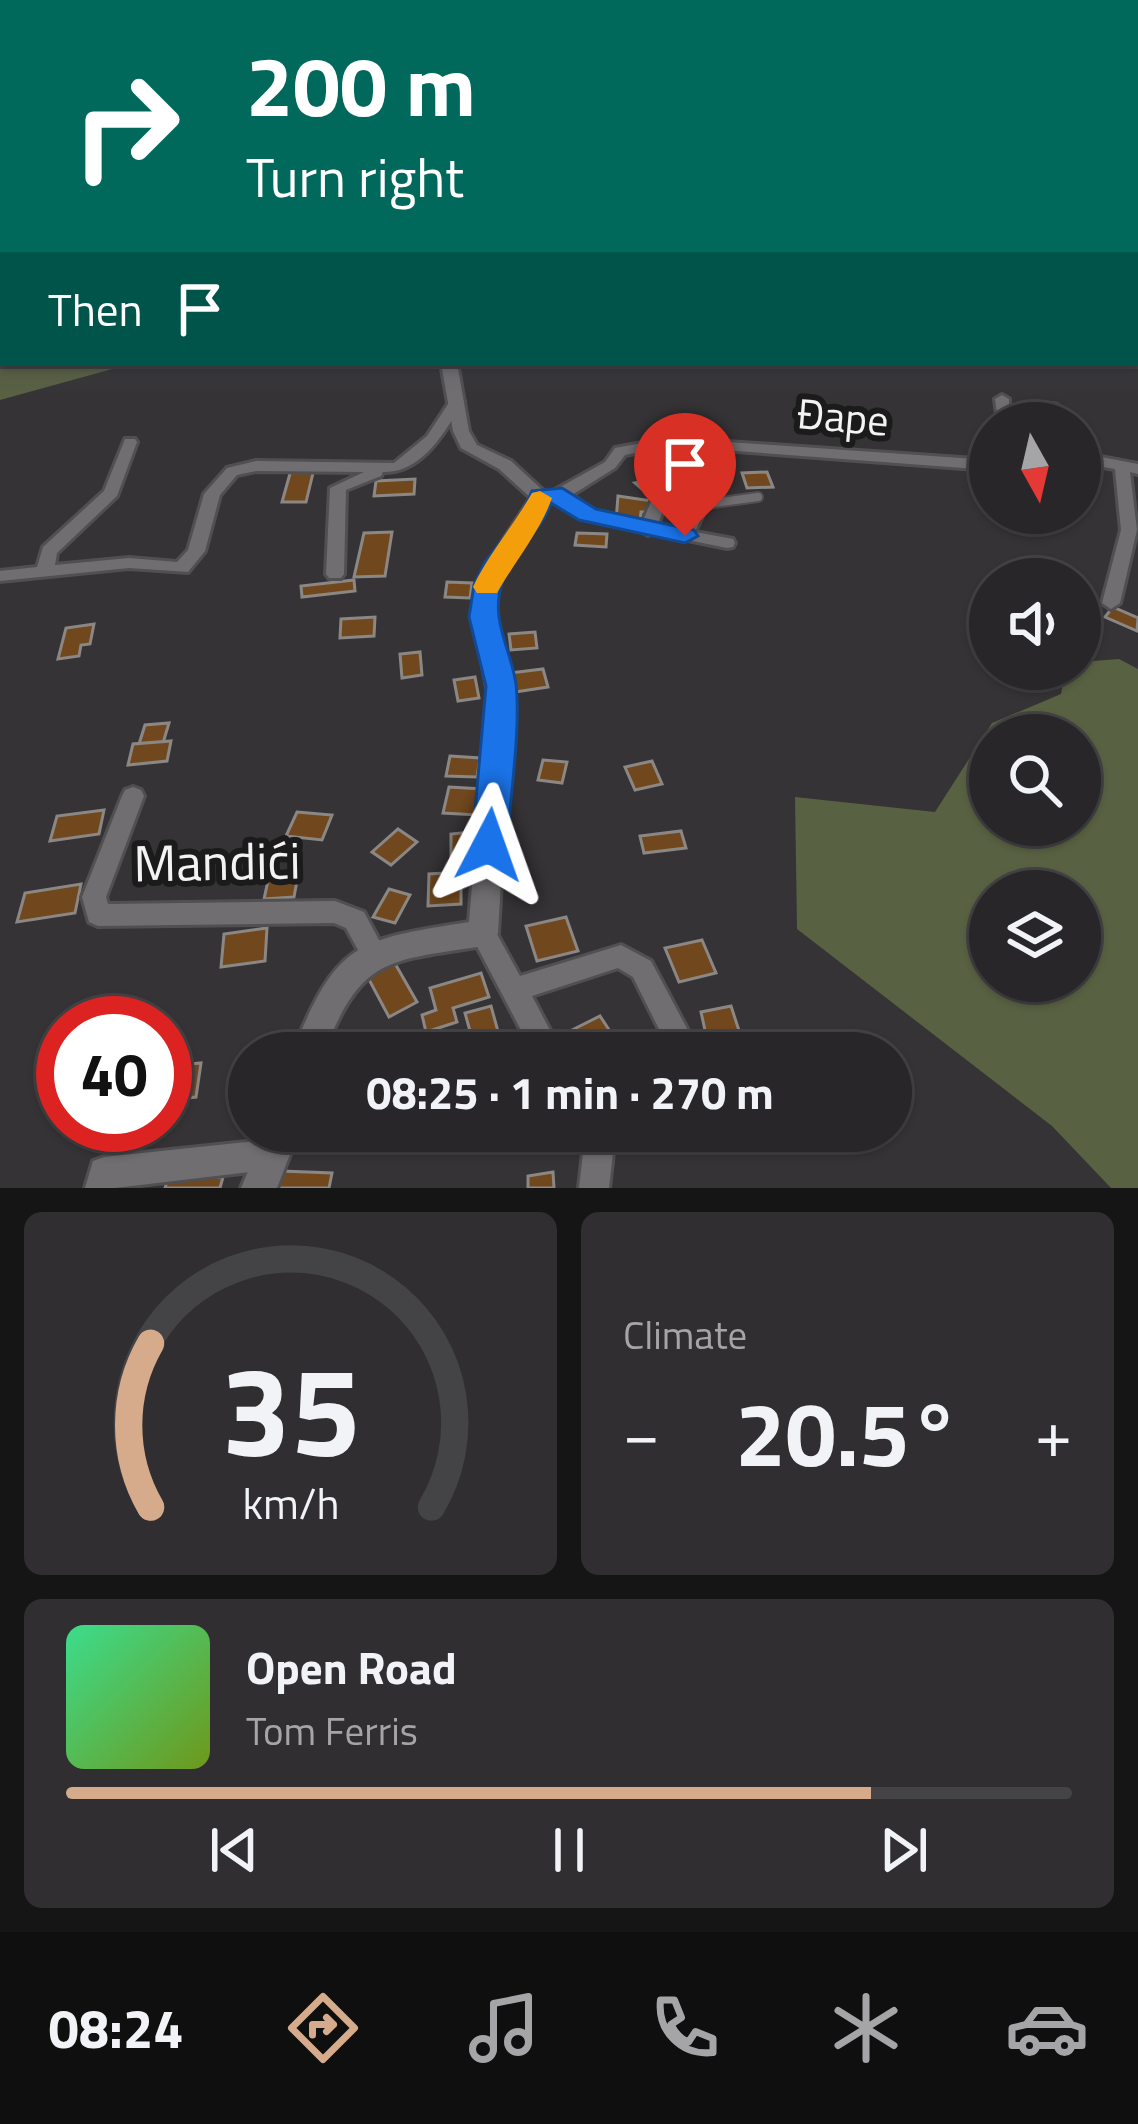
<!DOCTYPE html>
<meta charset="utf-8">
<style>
:root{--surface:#282628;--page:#302e30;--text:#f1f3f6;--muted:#a5a5a8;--line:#444345;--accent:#d6ab8b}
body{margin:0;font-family:"Titillium Web",sans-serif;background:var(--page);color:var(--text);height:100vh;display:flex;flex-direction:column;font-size:45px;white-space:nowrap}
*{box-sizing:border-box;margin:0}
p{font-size:39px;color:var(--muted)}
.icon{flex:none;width:66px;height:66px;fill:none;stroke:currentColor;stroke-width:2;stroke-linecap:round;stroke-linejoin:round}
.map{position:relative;height:1188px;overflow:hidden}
.side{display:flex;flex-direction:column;gap:24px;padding:24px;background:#161516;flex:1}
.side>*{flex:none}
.top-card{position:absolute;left:0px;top:0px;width:1140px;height:366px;box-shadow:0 3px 9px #0004,0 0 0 3px var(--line);background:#00695c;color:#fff;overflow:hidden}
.needle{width:78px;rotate:172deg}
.controls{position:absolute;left:969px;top:402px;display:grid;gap:24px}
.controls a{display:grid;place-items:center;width:132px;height:132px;border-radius:50%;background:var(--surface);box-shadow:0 3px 9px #0004,0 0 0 3px var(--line);font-size:60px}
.speed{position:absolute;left:36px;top:996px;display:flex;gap:24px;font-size:60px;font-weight:700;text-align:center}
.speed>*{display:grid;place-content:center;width:156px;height:156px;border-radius:50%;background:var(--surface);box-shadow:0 3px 9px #0004,0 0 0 3px var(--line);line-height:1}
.speed .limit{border:18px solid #d22;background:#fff;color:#111}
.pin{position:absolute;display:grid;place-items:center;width:102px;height:102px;color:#fff;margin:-123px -51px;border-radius:50% 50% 50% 0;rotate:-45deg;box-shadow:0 0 12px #0007}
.pin .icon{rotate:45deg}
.me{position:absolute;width:132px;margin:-66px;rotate:4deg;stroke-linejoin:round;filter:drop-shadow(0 0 9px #0008)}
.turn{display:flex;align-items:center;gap:42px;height:252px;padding:0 48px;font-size:54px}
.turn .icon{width:156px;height:156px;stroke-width:2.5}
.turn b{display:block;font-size:84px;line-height:102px}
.then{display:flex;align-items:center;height:114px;padding:0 48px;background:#0003;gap:24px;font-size:45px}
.big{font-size:90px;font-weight:700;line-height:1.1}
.side .tile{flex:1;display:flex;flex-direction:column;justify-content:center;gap:18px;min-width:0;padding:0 42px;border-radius:18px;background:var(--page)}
.side .dial{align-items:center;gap:0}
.dial svg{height:312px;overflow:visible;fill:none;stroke:var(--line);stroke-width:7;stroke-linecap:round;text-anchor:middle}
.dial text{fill:var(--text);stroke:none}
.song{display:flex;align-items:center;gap:36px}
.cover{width:144px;height:144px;border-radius:18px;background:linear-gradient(135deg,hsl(150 70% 55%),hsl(80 70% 35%))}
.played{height:12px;border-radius:6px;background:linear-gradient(90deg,var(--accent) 80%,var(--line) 80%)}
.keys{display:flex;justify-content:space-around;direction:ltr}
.heat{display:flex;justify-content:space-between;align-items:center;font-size:66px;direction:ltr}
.side .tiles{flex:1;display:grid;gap:24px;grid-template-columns:1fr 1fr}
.tile:last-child{grid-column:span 2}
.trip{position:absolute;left:228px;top:1032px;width:684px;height:120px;border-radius:60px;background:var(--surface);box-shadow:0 3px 9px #0004,0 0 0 3px var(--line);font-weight:700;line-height:120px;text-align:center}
.menu{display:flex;height:192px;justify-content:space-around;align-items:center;background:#100f10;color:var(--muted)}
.menu .icon{width:84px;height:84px}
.menu .current{color:var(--accent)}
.menu b{font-size:54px;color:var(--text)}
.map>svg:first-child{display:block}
</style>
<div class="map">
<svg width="1138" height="1188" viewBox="0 0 1138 1188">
<rect width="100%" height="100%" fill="#353335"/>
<g fill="#586142" fill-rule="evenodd">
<polygon points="0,229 3,363 134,363 0,400"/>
<path d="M1119 659 1138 669V1188H1111L1052 1126 797 929 795 797 935 812 992 723 1061 694 1066 669H1080V662ZM990 735H1080V825H990ZM990 891H1080V981H990Z"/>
</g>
<g fill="#71481e" stroke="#8a8784" stroke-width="3">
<polygon points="314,469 306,502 282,502 291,470"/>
<polygon points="767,472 773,487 747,488 742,473"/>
<polygon points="690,473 695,483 667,481 642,489 635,483"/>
<polygon points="415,479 414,494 374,496 376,481"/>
<polygon points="618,496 652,501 652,512 641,512 640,522 616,521"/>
<polygon points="392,532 385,576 354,577 364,533"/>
<polygon points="577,533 607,534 606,547 575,545"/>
<polygon points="354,580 355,591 302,597 301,586"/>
<polygon points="447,582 472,583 470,598 445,597"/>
<polygon points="1113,607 1138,618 1137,631 1105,617"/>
<polygon points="375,617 374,636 340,638 341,619"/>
<polygon points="94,624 90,644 81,645 79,656 58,659 66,628"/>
<polygon points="535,632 537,648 511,650 509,634"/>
<polygon points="420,652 422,675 402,678 400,654"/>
<polygon points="543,669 548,687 515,692 510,673"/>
<polygon points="475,677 479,698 458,701 454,680"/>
<polygon points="169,723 163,743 139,744 145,725"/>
<polygon points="171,741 167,761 128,765 133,744"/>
<polygon points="450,756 480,758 477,777 446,776"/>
<polygon points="543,760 567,762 562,783 538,780"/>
<polygon points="652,761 662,784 635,790 625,767"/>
<polygon points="449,787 482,789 477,815 443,813"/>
<polygon points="104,810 99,834 50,841 57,816"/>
<polygon points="297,812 332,815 322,840 286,836"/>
<polygon points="398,829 417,842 391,865 372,852"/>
<polygon points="681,831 686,848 644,853 640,836"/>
<polygon points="472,832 473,854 451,856 451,834"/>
<polygon points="461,872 461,904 428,906 429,874"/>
<polygon points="298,875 294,897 264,899 269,876"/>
<polygon points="81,884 75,913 17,922 25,893"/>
<polygon points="389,889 410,895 395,923 373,917"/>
<polygon points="566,917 578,951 537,961 526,926"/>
<polygon points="267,928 265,961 221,967 224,934"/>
<polygon points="702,940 716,973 679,982 665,948"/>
<polygon points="393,960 417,1002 389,1017 366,974"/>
<polygon points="481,973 489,997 453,1008 457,1022 426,1032 422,1015 436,1010 430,988"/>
<polygon points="491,1006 499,1035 473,1042 465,1013"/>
<polygon points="731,1006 745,1049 710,1053 701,1012"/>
<polygon points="600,1016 617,1042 597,1053 570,1053 560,1036"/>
<polygon points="182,1036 177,1065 201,1063 196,1097 165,1100 165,1038"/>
<polygon points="527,1131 569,1131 537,1150"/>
<polygon points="281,1171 332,1173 329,1188 277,1188"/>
<polygon points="553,1172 554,1188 528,1188 528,1176"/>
<polygon points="223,1177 220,1188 165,1188 168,1178"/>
</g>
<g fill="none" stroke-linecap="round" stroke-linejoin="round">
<defs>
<polyline id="service" points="699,505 758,497"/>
<g id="minor">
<rect x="1137" y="286" width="1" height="7"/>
<polygon points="1002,395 1009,399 1009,409 1029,423 1012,423 997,414 995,399"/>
<path d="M457 397 464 401C445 431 423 473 383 472L381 476 346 490 344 574 341 578H329L326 574 330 488 364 472 256 471 237 475 220 495 205 551 188 572 129 568 0 581V571L37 567 43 547 104 491 125 439H135L137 442 117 496 57 553 55 565 129 558 177 562 188 550 204 494 227 468 256 461 394 463 427 436 452 398Z"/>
<polygon points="1052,404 1057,405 1074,423 1059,423 1045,408"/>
<polygon points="1080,432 1085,433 1087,442 1080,446"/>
<path d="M670 438 990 460V470L670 446 625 455 615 468 572 495 593 511 643 521 657 487 696 484 707 505 695 532 733 539 735 543 733 547 727 548 654 533 648 535 640 530 582 518 559 500 546 499 544 496 605 462 615 448ZM685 492 691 505 680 529 658 524 669 494Z"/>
<polygon points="1080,453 1138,464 1138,474 1130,472 1137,530 1120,603 1111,609 1102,603 1121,530 1115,469 1080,463"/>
<polygon points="133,787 141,790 144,796 106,897 108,904 335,901 364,912 386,953 382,961 373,964 364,961 346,928 334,923 98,926 89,922 82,897 122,796 125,790"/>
<polygon points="483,922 492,925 520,976 621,945 651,961 700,1053 671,1053 633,977 618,968 532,996 562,1053 533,1053 470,933 474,925"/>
<polygon points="574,1131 604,1131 613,1153 609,1188 579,1188 583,1153"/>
<polygon points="274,1139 285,1143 289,1154 285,1165 274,1169 115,1188 85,1188 93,1161 104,1157"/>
</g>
<g id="tertiary">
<path d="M441 363H457L469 431 477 445 511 461 550 497 503 571 495 597 497 625 512 692 498 933 493 942 483 946C389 961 361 956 324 1053H292C337 942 355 940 469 922L488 692 475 625 474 597 483 571 531 498 499 469 461 448 453 431Z"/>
<polygon points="265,1131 299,1131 277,1188 241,1188"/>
</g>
</defs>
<use href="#service" stroke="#504f51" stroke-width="12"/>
<use href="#minor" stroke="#504f51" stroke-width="6"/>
<use href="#tertiary" stroke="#504f51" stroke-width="6"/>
<use href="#service" stroke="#716e71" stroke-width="8"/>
<use href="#minor" fill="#716e71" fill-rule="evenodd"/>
<use href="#tertiary" fill="#716e71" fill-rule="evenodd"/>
</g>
<linearGradient id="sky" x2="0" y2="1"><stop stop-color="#1d1c1d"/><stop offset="0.58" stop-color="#4b505c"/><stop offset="1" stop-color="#4b505c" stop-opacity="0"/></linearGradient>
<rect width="1138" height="396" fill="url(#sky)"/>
<path fill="#1a73e8" stroke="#114b97" stroke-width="3" d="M562 488 596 509 694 530 698 536 685 543 579 520 551 503C540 533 511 553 502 583 490 620 511 649 516 684 521 729 510 798 507 845L502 855 489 859 477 855 472 845 486 686 469 617 474 585 485 562 521 516 532 491Z"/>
<path fill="#f59e0b" d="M540 491 552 498C541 530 514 563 497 593H477L473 587C489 553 514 525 532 493Z"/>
<g text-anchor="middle" stroke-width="12" stroke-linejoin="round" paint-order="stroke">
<g font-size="42" fill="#f4f3f4" stroke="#1c1b1c">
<text transform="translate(843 417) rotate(5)" y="15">Đape</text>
</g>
<g font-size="51" fill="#f4f3f4" stroke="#1c1b1c">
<text transform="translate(217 862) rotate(-1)" y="18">Mandići</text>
</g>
</g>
</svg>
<div class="controls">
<a><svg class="needle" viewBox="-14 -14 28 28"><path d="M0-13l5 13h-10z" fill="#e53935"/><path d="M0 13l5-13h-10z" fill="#a5a5a8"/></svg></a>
<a><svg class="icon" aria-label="sound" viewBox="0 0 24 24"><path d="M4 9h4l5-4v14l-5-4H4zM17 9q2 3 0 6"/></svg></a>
<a><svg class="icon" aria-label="search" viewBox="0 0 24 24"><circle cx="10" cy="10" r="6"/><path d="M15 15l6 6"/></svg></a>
<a><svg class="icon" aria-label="layers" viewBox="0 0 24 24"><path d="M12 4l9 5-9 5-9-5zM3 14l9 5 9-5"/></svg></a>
</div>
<div class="speed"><div class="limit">40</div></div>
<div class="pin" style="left:685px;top:536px;background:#d93025"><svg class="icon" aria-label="arrive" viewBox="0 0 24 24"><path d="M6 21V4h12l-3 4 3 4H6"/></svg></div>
<svg class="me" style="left:489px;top:845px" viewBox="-20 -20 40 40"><path d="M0-17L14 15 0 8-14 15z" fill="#1a73e8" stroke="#fff" stroke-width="4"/></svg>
<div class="trip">08:25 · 1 min · 270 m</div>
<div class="top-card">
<div class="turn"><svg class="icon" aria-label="right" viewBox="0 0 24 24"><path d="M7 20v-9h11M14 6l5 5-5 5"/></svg><div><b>200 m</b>Turn right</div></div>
<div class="then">Then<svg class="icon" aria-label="arrive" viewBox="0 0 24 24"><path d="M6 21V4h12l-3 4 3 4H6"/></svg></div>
</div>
</div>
<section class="side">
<div class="tiles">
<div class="tile dial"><svg viewBox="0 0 100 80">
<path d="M14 69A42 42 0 1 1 86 69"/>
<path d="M14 69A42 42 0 0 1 14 27" stroke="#d6ab8b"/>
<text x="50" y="56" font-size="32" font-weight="700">35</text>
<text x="50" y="72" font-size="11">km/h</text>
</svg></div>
<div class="tile"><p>Climate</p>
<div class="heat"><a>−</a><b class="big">20.5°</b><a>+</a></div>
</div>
<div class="tile">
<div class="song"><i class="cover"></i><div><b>Open Road</b><p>Tom Ferris</p></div></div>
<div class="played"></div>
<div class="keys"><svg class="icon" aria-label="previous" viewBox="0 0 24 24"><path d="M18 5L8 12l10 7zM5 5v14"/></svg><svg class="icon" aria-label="pause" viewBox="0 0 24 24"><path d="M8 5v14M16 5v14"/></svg><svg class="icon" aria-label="next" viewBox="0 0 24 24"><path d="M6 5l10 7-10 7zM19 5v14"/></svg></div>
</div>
</div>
</section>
<nav class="menu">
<b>08:24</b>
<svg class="icon current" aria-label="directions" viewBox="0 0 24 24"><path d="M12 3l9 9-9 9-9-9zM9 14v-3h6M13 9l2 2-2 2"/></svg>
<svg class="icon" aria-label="music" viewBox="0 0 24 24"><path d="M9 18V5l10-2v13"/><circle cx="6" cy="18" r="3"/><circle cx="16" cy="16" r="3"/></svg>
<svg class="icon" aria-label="phone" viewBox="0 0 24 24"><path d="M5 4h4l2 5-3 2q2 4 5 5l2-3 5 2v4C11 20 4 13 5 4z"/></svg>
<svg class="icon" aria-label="climate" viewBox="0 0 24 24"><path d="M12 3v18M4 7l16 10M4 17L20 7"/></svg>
<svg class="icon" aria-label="car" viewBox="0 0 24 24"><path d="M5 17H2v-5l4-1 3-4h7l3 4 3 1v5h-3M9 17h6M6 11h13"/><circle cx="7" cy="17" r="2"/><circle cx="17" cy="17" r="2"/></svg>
</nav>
